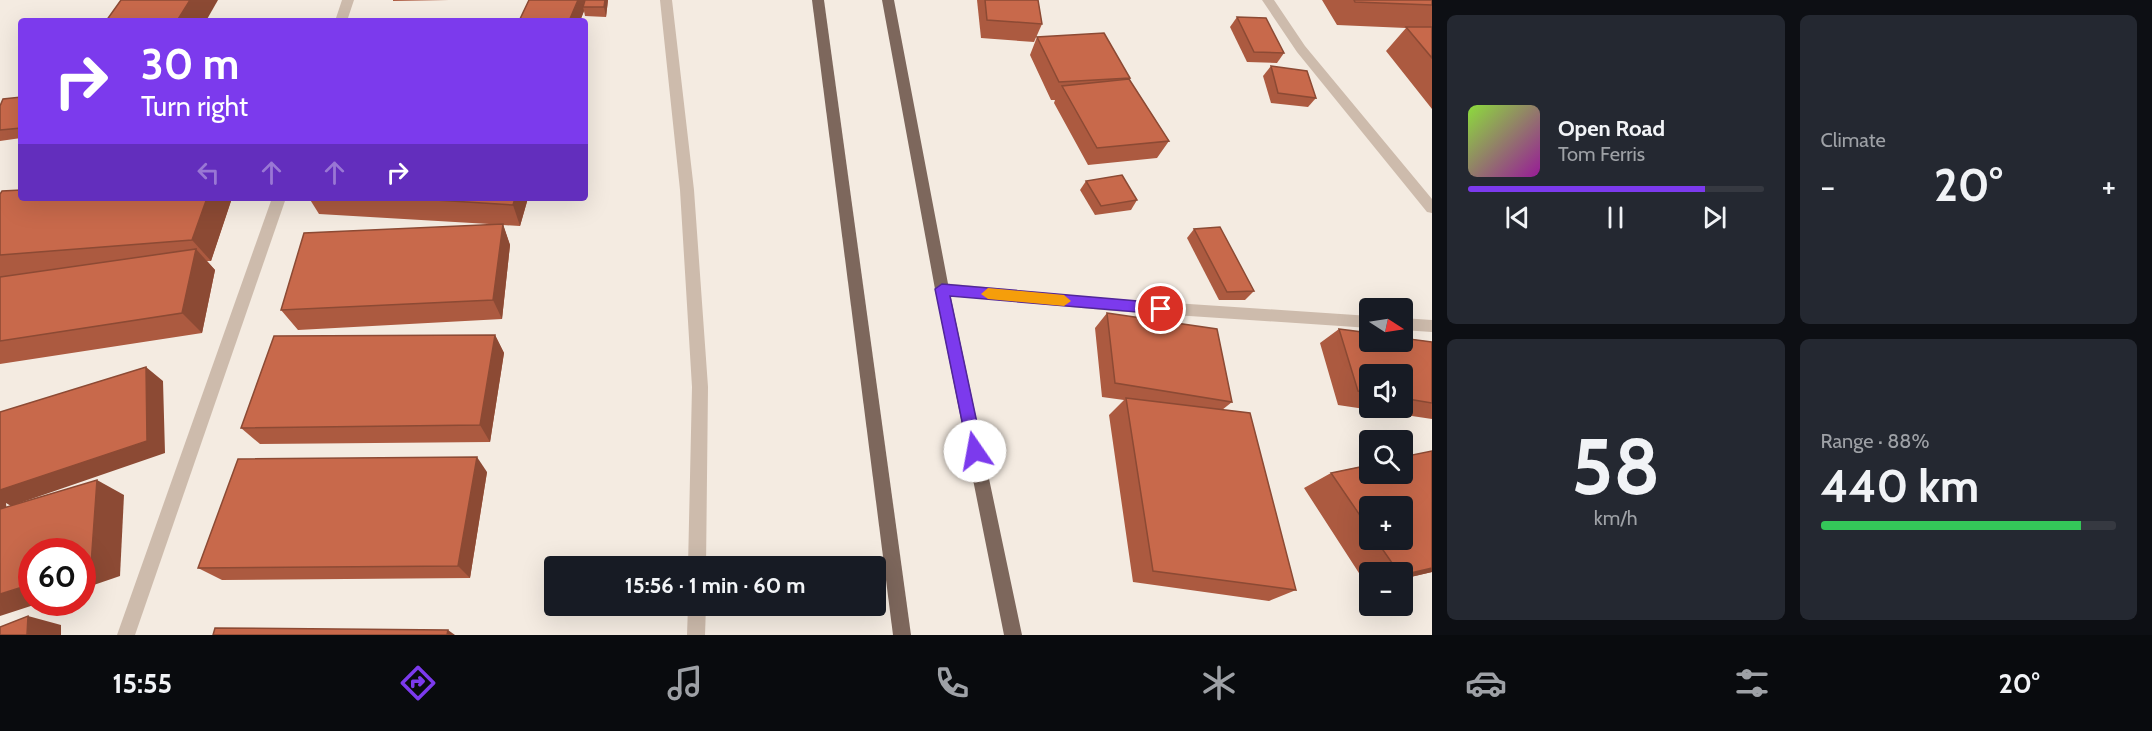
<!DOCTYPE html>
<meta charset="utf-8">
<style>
:root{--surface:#171b24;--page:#242831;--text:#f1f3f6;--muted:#9ea1a6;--line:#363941;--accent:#7c3aed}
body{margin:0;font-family:Cabin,sans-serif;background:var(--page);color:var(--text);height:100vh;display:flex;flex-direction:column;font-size:22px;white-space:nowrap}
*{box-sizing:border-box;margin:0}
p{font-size:20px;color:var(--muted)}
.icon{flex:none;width:33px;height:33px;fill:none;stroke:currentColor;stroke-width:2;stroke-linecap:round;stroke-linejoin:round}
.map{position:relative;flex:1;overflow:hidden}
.panel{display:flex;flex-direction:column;gap:15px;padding:15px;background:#0d0f14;width:720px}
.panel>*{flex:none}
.guide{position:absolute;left:18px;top:18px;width:570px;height:183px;border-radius:6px;box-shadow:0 6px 24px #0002;background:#7c3aed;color:#fff;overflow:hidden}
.needle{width:39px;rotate:102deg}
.buttons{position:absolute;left:1359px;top:298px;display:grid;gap:12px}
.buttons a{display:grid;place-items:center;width:54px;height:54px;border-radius:6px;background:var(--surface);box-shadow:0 6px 24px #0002;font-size:30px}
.speed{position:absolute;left:18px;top:538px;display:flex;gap:12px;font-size:30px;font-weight:700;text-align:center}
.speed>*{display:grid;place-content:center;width:78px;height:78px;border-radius:50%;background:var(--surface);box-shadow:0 6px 24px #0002;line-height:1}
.speed .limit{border:9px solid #d22;background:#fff;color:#111}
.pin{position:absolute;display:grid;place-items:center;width:51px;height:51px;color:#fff;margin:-26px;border:3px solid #fff;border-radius:50%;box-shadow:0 2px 6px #0007}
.me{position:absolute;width:66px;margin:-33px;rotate:348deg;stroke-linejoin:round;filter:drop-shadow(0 0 4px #0008)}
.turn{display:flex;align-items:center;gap:21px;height:126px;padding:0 24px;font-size:27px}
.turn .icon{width:78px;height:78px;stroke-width:2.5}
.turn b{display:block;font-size:42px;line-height:51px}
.lanes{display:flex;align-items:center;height:57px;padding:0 24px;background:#0003;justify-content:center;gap:30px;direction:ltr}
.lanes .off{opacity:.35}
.big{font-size:45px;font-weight:700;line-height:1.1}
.panel .widget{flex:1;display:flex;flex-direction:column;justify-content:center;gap:9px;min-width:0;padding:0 21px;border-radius:9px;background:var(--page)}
.panel .dial{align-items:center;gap:0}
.dial b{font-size:78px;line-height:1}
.song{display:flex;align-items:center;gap:18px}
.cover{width:72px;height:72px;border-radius:9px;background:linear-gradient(135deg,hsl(90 70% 55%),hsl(300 70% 35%))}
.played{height:6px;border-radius:3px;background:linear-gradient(90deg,var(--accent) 80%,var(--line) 80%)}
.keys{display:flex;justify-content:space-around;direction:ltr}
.heat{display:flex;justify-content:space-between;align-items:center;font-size:33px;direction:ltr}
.charge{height:9px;border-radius:4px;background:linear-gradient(90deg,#34c759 88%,var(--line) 0)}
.panel .tiles{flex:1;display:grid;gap:15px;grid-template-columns:repeat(2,1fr)}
.trip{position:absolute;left:544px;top:556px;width:342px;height:60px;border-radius:6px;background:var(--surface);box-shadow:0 6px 24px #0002;font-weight:700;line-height:60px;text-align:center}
.menu{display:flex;height:96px;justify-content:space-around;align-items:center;background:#090b0e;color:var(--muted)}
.menu .icon{width:42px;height:42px}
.menu .selected{color:var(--accent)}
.menu b{font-size:27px;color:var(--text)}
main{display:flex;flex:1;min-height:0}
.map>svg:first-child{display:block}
</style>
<main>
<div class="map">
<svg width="1432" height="635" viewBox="0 0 1432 635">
<rect width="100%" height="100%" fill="#f4ebe1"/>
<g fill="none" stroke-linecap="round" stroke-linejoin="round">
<g fill="#cdbbac" fill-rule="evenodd">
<polygon points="342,0 354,0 347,21 335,21"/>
<polygon points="660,0 672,0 694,190 708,387 706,567 688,567 692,387 680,190"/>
<polygon points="1262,0 1274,0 1305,46 1432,199 1432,213 1427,212 1297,52"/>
<polygon points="272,198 286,198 135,635 117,635"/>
<polygon points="942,283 1114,299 1370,316 1370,328 1114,311 942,295 937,293 935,289 937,285"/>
<polygon points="1402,318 1432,320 1432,332 1402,330"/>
<polygon points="688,606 706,606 705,635 687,635"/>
</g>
<g fill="#7d675c" fill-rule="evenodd">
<polygon points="812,0 824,0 911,635 893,635"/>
<polygon points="882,0 894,0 949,289 1022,635 1004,635 935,289"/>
</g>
</g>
<g fill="#ac5a40" fill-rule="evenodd">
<polygon points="393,0 449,0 393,1"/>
<polygon points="608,0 606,17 585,16 584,11 580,21 519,21"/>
<polygon points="977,0 1038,0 1042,24 1034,42 981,38"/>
<polygon points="1322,0 1432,0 1432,109 1386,51 1406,28 1337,25"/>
<polygon points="1237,17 1284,53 1277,63 1247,62 1230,27"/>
<polygon points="1037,37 1130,78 1129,79 1169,141 1157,158 1088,165 1054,103 1055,100 1051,100 1030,55"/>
<polygon points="1271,66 1316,98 1308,107 1271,103 1263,76"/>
<polygon points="21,97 21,138 0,141 0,106"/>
<polygon points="1086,181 1137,200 1131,210 1095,215 1080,190"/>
<polygon points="0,194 21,198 232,198 211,261 207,261 215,270 202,333 0,364"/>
<polygon points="309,198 528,198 520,226 503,225 510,245 502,319 298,330 281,310 489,224 319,214"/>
<polygon points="1194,229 1254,291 1245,300 1219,300 1187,238"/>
<polygon points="1107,313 1232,402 1222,410 1296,590 1269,601 1133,582 1109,415 1124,400 1102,397 1095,328"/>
<path d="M1339 329 1432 342V419L1338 405 1320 343ZM1370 375H1402V408H1370Z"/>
<polygon points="495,335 504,353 490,442 260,444 241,428"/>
<path d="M1432 451V572L1402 579V573H1370V586L1368 587 1304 488 1331 473ZM1370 507 1402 540H1370Z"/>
<polygon points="487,472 470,578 222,580 198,568"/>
</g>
<g fill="#8c4a34">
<polygon points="190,0 218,0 206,21 177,21"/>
<polygon points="578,0 589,0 583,7 584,11 580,21 569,21"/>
<polygon points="605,0 608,0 606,17 604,7"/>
<polygon points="207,198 232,198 211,261 192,240"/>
<polygon points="515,198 528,198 520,226 513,205"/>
<polygon points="503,224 510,245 502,319 493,300"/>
<polygon points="196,249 215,270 202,333 182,313"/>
<polygon points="495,335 504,353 490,442 480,425"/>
<polygon points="146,367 163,381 165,453 11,506 6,503 7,514 0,517 0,469"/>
<polygon points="477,457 487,472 470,578 458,566"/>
<polygon points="97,480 124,495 120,576 82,589 82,567"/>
<polygon points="1432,568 1432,572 1402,579 1402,575"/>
<polygon points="32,584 32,603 40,603 0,616 0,594"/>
<polygon points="28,616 61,625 61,635 27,635"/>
<polygon points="448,630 455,635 447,635"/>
</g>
<g fill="#c8694b" stroke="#8c4a34" stroke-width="1.5">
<polygon points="121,0 190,0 177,21 106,21"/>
<polygon points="529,0 578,0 569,21 519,21"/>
<polygon points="585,0 605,0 604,7 583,7"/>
<polygon points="985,0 1038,0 1042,24 987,20"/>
<polygon points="1354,0 1432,0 1432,5 1355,2"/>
<polygon points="1237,17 1266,18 1284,53 1254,52"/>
<polygon points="1406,27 1432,27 1432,58"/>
<polygon points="1104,33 1130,78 1059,82 1037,37"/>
<polygon points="1271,66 1307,71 1316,98 1278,93"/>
<polygon points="1129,79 1169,141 1097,148 1062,86"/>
<polygon points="21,97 21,128 0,130 0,106 3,99"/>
<polygon points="1122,175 1137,200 1101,206 1086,181"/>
<polygon points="21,190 21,198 207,198 192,240 0,255 0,194 2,191"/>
<polygon points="404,198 515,198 513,205"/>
<polygon points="503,224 493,300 281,310 304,233"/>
<polygon points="1220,227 1254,291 1227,292 1194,229"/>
<polygon points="196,249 182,313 0,341 0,277"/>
<polygon points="1107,313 1217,329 1232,402 1115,383"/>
<polygon points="1339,329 1370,333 1370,342 1402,342 1402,338 1432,342 1432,403 1402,398 1402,375 1370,375 1370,393 1358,391"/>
<polygon points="495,335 480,425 241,428 274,336"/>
<polygon points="146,367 147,441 0,490 0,412"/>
<polygon points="1126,398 1250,413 1296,590 1153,571"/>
<polygon points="1432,451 1432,568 1402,575 1402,573 1399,573 1376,540 1402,540 1402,507 1370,507 1370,530 1331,473 1370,465 1370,474 1402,474 1402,457"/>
<polygon points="477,457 458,566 198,568 238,459"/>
<polygon points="97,480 91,565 82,567 82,552 32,552 32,584 0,594 0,509"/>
<polygon points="28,616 27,635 0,635 0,627"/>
<polygon points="215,628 448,630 447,635 213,635"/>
</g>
<polygon fill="#7c3aed" stroke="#51269a" stroke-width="1.5" points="942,284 1161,303 1168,309 1161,314 950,296 983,451 981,456 975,458 970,456 968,451 935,289"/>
<polygon fill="#f59e0b" points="988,288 1064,295 1071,301 1064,306 988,299 981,294"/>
</svg>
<div class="buttons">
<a><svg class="needle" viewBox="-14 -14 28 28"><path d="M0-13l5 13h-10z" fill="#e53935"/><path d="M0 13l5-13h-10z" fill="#9ea1a6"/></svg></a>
<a><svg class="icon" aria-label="sound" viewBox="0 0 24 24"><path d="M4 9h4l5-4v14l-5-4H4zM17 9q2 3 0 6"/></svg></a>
<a><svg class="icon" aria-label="search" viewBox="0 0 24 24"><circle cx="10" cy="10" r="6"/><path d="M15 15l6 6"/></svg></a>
<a>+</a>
<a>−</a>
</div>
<div class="speed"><div class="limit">60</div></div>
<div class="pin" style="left:1161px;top:309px;background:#d93025"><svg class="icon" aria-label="arrive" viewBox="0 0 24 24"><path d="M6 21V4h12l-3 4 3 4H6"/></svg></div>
<svg class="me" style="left:975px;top:451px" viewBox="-20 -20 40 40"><circle r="19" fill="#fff"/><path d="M0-13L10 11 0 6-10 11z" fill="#7c3aed"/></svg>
<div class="trip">15:56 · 1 min · 60 m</div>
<div class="guide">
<div class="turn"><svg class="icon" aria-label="right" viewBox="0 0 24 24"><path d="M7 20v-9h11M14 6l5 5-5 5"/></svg><div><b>30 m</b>Turn right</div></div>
<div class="lanes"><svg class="icon off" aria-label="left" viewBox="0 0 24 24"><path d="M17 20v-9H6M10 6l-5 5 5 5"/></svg><svg class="icon off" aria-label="ahead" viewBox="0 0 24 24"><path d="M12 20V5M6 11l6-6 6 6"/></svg><svg class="icon off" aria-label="ahead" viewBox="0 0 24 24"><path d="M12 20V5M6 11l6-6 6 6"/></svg><svg class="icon" aria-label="right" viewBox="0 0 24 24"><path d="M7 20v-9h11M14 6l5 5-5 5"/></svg></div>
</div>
</div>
<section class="panel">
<div class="tiles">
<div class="widget">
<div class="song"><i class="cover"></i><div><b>Open Road</b><p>Tom Ferris</p></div></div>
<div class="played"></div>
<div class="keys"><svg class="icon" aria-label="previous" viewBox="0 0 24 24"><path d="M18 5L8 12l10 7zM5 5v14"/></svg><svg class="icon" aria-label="pause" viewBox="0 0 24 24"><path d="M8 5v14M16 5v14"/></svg><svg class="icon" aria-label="next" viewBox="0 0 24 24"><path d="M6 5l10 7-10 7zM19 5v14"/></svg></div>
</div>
<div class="widget"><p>Climate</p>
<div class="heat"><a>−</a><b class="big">20°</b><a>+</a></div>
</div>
<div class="widget dial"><b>58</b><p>km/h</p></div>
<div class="widget"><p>Range · 88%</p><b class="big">440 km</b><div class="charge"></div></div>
</div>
</section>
</main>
<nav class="menu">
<b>15:55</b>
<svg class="icon selected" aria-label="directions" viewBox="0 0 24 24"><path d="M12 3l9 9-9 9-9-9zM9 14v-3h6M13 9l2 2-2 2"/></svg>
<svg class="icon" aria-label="music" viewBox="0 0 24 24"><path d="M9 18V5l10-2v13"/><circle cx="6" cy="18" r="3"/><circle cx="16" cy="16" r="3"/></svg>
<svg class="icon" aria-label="phone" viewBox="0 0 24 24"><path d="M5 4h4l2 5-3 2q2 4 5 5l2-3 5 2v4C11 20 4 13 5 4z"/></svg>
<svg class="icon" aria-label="climate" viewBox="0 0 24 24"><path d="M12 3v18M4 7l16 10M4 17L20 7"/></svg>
<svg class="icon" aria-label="car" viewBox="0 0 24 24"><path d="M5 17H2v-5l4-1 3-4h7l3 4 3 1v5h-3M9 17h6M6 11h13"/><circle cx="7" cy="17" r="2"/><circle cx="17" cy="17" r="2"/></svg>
<svg class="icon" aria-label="filters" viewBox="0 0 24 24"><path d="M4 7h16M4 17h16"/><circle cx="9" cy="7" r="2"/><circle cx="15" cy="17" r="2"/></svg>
<b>20°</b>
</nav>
